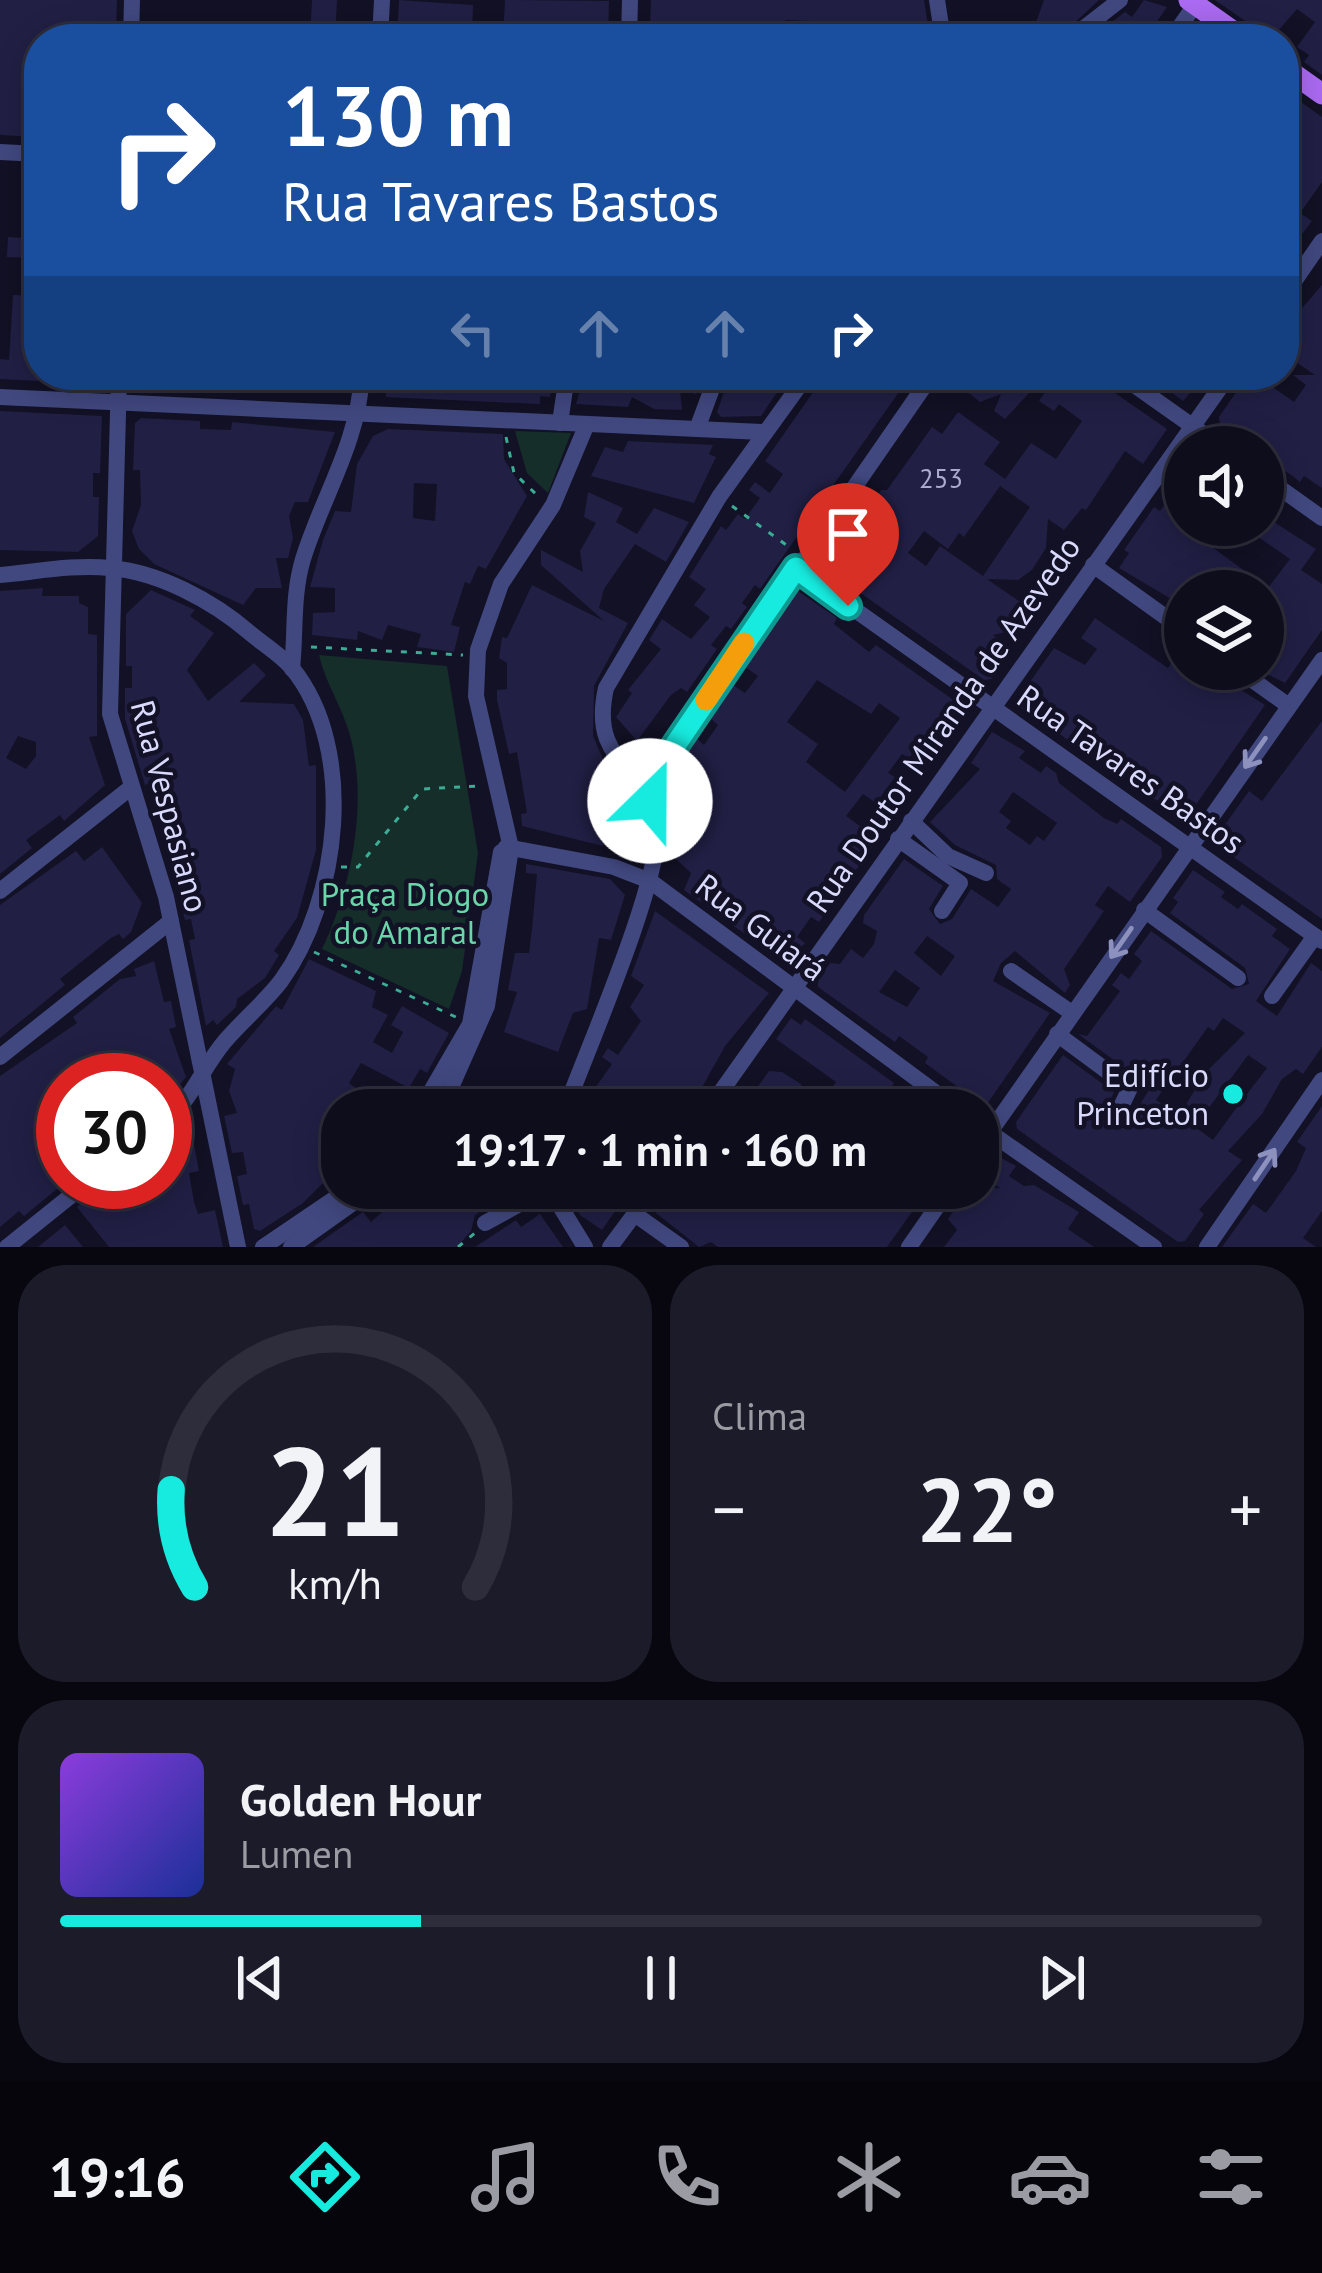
<!DOCTYPE html>
<html lang="pt">
<meta charset="utf-8">
<style>
:root{--surface:#0e0d1c;--page:#1c1b29;--text:#f1f3f6;--muted:#9b9ca3;--line:#2e2d3b;--accent:#17eade}
body{margin:0;font-family:"PT Sans",sans-serif;background:var(--page);color:var(--text);height:100vh;display:flex;flex-direction:column;font-size:45px;white-space:nowrap}
*{box-sizing:border-box;margin:0}
p{font-size:39px;color:var(--muted)}
.icon{flex:none;width:66px;height:66px;fill:none;stroke:currentColor;stroke-width:2;stroke-linecap:round;stroke-linejoin:round}
.map{position:relative;height:1247px;overflow:hidden}
.details{display:flex;flex-direction:column;gap:18px;padding:18px;background:#08070f;flex:1}
.details>*{flex:none}
.guide{position:absolute;left:24px;top:24px;width:1275px;height:366px;border-radius:48px;box-shadow:0 6px 30px #0003,0 0 0 3px var(--line);background:#1a4fa0;color:#fff;overflow:hidden}
.tools{position:absolute;left:1164px;top:426px;display:grid;gap:24px}
.tools a{display:grid;place-items:center;width:120px;height:120px;border-radius:50%;background:var(--surface);box-shadow:0 6px 30px #0003,0 0 0 3px var(--line);font-size:60px}
.speed{position:absolute;left:36px;top:1053px;display:flex;gap:24px;font-size:60px;font-weight:700;text-align:center}
.speed>*{display:grid;place-content:center;width:156px;height:156px;border-radius:50%;background:var(--surface);box-shadow:0 6px 30px #0003,0 0 0 3px var(--line);line-height:1}
.speed .limit{border:18px solid #d22;background:#fff;color:#111}
.pin{position:absolute;display:grid;place-items:center;width:102px;height:102px;color:#fff;margin:-123px -51px;border-radius:50% 50% 50% 0;rotate:-45deg;box-shadow:0 0 12px #0007}
.pin .icon{rotate:45deg}
.me{position:absolute;width:132px;margin:-66px;rotate:23deg;stroke-linejoin:round;filter:drop-shadow(0 0 9px #0008)}
.turn{display:flex;align-items:center;gap:42px;height:252px;padding:0 60px;font-size:54px}
.turn .icon{width:156px;height:156px;stroke-width:2.5}
.turn b{display:block;font-size:84px;line-height:102px}
.lanes{display:flex;align-items:center;height:114px;padding:0 60px;background:#0003;justify-content:center;gap:60px;direction:ltr}
.lanes .off{opacity:.35}
.big{font-size:90px;font-weight:600;line-height:1.1}
.details .widget{flex:1;display:flex;flex-direction:column;justify-content:center;gap:18px;min-width:0;padding:0 42px;border-radius:48px;background:var(--page)}
.details .dial{align-items:center;gap:0}
.dial svg{height:312px;overflow:visible;fill:none;stroke:var(--line);stroke-width:7;stroke-linecap:round;text-anchor:middle}
.dial text{fill:var(--text);stroke:none}
.song{display:flex;align-items:center;gap:36px}
.cover{width:144px;height:144px;border-radius:18px;background:linear-gradient(135deg,hsl(270 70% 55%),hsl(230 70% 35%))}
.played{height:12px;border-radius:6px;background:linear-gradient(90deg,var(--accent) 30%,var(--line) 30%)}
.keys{display:flex;justify-content:space-around;direction:ltr}
.heat{display:flex;justify-content:space-between;align-items:center;font-size:66px;direction:ltr}
.details .tiles{flex:1;display:grid;gap:18px;grid-template-columns:1fr 1fr}
.widget:last-child{grid-column:span 2}
.trip{position:absolute;left:321px;top:1089px;width:678px;height:120px;border-radius:48px;background:var(--surface);box-shadow:0 6px 30px #0003,0 0 0 3px var(--line);font-weight:600;line-height:120px;text-align:center}
.tab-bar{display:flex;height:192px;justify-content:space-around;align-items:center;background:#06050b;color:var(--muted)}
.tab-bar .icon{width:84px;height:84px}
.tab-bar .selected{color:var(--accent)}
.tab-bar b{font-size:54px;color:var(--text)}
.map>svg:first-child{display:block}
</style>
<div class="map">
<svg width="1322" height="1247" viewBox="0 0 1322 1247">
<rect width="100%" height="100%" fill="#121125"/>
<g fill="#152e2a">
<polygon points="515,431 571,433 548,493 527,473"/>
<path d="M319 655 447 666 478 853 462 971 449 1009 322 949C352 887 369 800 349 732 341 705 325 682 319 655Z"/>
</g>
<g fill="#211f44" fill-rule="evenodd">
<polygon points="0,0 117,0 116,39 39,39 39,137 0,135"/>
<polygon points="312,0 337,0 335,39 310,39"/>
<polygon points="399,0 473,5 472,39 397,39"/>
<polygon points="505,0 609,1 608,39 503,39"/>
<polygon points="651,0 924,0 930,39 808,39 809,21 785,20 784,39 657,39 657,29 650,29"/>
<polygon points="1044,0 1099,0 1057,39 1030,39"/>
<polygon points="1144,0 1167,7 1145,39 1101,39 1112,22 1125,12 1132,17"/>
<polygon points="1215,0 1322,0 1322,75 1304,62 1309,55 1297,47 1315,22 1297,9 1271,39"/>
<polygon points="1284,90 1322,117 1322,182 1300,213 1312,221 1284,258"/>
<polygon points="8,237 39,239 39,258 7,257"/>
<polygon points="1322,285 1322,488 1304,476 1300,482 1291,475 1263,456 1263,447 1250,447 1220,425 1219,417 1248,375 1283,375 1274,388 1294,402 1306,385 1293,375 1315,375 1284,354 1284,329"/>
<polygon points="13,295 39,296 39,381 0,379 0,359 9,360"/>
<polygon points="132,375 284,375 283,391 132,384"/>
<polygon points="379,375 413,375 413,381 436,383 436,375 554,375 550,397 540,396 540,404 386,397 386,392 378,392"/>
<polygon points="585,375 703,375 696,394 680,390 682,410 654,409 632,397 628,407 576,404"/>
<polygon points="730,375 746,376 789,375 761,416 721,417 717,412"/>
<polygon points="825,375 911,375 760,589 755,585 742,603 747,607 731,629 726,626 711,645 717,649 687,692 681,688 671,695 637,741 616,717 632,693 628,690 661,649 649,640 662,619 691,639 710,617 694,605 706,589 689,577 721,526 726,530 738,514 745,519 760,498 749,490 755,482 770,493 783,474 765,461"/>
<polygon points="947,375 1000,375 1025,384 1021,386 1030,392 1005,419 994,411 1001,394 980,402"/>
<polygon points="1057,375 1089,375 1167,429 1143,464 1125,451 1086,510 1082,508 1064,530 1048,519 1046,548 1032,570 1018,580 987,579 1023,604 1015,615 1030,626 993,635 1012,649 991,679 984,680 825,568 822,560 850,519 859,522 881,490 887,490 932,427 942,434 958,412 1000,442 984,464 1005,479 964,537 959,533 948,549 924,531 908,553 926,566 940,546 983,576 1030,507 1000,486 1031,443 1056,459 1082,421 1059,404 1054,411 1039,401"/>
<polygon points="1148,375 1206,375 1183,401"/>
<polygon points="0,411 102,416 100,473 93,473 93,497 99,497 98,536 78,552 0,550"/>
<polygon points="141,418 200,421 200,429 231,430 232,422 335,432 308,502 295,502 289,516 293,538 288,558 276,558 282,588 256,588 243,605 154,564 139,549 132,531 141,505 140,470 133,470 135,423"/>
<path d="M388 429 503 434 504 459 527 496 486 569 478 566 470 584 465 582 451 625 460 627 454 652 417 647 421 634 388 625 382 640 358 631 357 640 312 635 313 613 335 612V588L310 587 323 540 335 511 351 512 357 464 373 436ZM414 483 437 484 435 521 413 518Z"/>
<polygon points="628,441 713,445 709,454 716,457 694,503 591,476 605,447 623,452"/>
<polygon points="1185,476 1185,525 1206,525 1197,536 1268,588 1290,559 1241,525 1263,525 1263,515 1316,549 1301,570 1322,584 1322,630 1285,683 1263,672 1263,591 1180,591 1173,600 1119,568 1129,553 1124,550 1154,507 1160,511"/>
<polygon points="588,492 623,508 616,522 637,534 654,508 689,522 666,562 635,544 604,589 599,608 628,623 594,686 593,736 616,789 627,788 641,814 620,814 621,825 606,825 603,846 522,826 521,814 527,813 517,752 509,754 497,700 497,690 507,689 507,663 499,658 502,637 507,638 532,585 604,621 541,565 541,550 583,572 580,551 596,523 584,517"/>
<path d="M43 588 42 596H79V603L88 607V634L97 635V736L89 737 105 785 64 821 60 815 26 840 32 848 0 874V591ZM18 736 36 742V756L26 769 6 758Z"/>
<polygon points="151,590 195,610 190,616 214,633 187,670 208,701 254,663 266,675 239,702 294,704 303,720 309,766 316,765 316,850 297,918 274,951 279,955 265,978 237,999 236,1007 217,1025 213,1020 206,1026 189,940 195,939 191,919 185,920 152,783 145,785 125,719 125,688 132,688 132,666 126,666 126,614"/>
<path d="M798 591 837 618 834 624 869 652 876 645 969 711 942 748 936 744 929 754 918 746 909 758 902 754 888 773 895 777 876 803 863 794 846 816 878 839 819 922 811 917 797 937 805 943 785 963 684 890 691 873 676 859 673 833 697 793 679 780 686 770 678 764 696 738 704 745 718 725 710 718 733 685 745 693 758 676 745 667ZM817 680 871 714 879 703 900 718 845 792 806 762 818 744 787 722Z"/>
<polygon points="1095,618 1168,668 1185,644 1185,669 1208,669 1265,705 1186,819 1131,784 1135,778 1098,752 1094,758 1015,703 1054,648 1085,665 1097,649 1081,638"/>
<polygon points="1322,721 1322,919 1218,846 1216,837 1249,791 1262,801"/>
<path d="M992 732 1025 751 1019 758 1041 773 1046 766 1056 773 1059 783 1104 818 1117 824 1121 819 1161 847 1162 857 1130 902 1108 886 1095 905 1104 911 1064 969 1070 985 1065 993 1015 951 1001 963 993 981 1050 1013 985 1107 925 1063 928 1057 899 1036 895 1042 818 987V980L830 963 840 964 851 949 863 958 874 944 877 931 863 923 864 915 904 859 943 886 929 909 940 924 952 919 971 889 998 907 1011 889 997 879 996 865 955 845 930 822 980 769 971 763ZM1013 792 1057 823 1044 841 1037 836 1030 845 1006 828 1011 821 999 812ZM927 936 955 956 941 976 914 953ZM895 970 920 988 907 1007 879 992Z"/>
<polygon points="102,847 142,903 131,932 123,939 119,934 111,938 60,979 65,985 0,1038 0,905 76,851 84,861"/>
<polygon points="526,864 610,879 625,895 611,940 599,938 587,1009 573,1013 558,1052 504,1032 517,992 508,990 515,953 529,953 532,929 537,874 526,873"/>
<path d="M1193 870 1225 892 1221 897 1238 909 1242 904 1277 929 1272 936 1290 949 1256 1001 1277 1016 1311 963 1322 971V1047L1303 1074 1296 1069 1282 1079 1262 1114 1228 1151 1242 1160 1199 1210 1204 1214 1185 1241 1178 1242 1017 1129 1016 1122 1063 1055 1114 1092 1104 1113 1106 1125 1116 1130 1127 1124 1155 1081 1137 1068 1133 1074 1078 1034 1087 1036 1120 991 1112 985 1121 973 1129 979 1142 961 1134 954 1151 931 1232 989 1249 984 1245 968 1170 913 1178 902 1173 898ZM1223 1018 1245 1033 1205 1073 1179 1116 1156 1100 1208 1027 1214 1031ZM1248 1055 1267 1068 1247 1094 1229 1081ZM1219 1094 1237 1107 1213 1140 1195 1127Z"/>
<polygon points="655,911 769,993 725,1046 700,1091 693,1086 676,1110 618,1110 593,1091 612,1064 602,1057 608,1048 618,1055 641,1021 630,1007 644,985 631,976"/>
<polygon points="309,959 376,991 372,1007 388,1015 373,1042 392,1053 403,1032 391,1025 402,1006 449,1033 427,1073 420,1069 409,1088 361,1063 349,1083 386,1110 342,1110 342,1155 332,1144 319,1155 333,1173 303,1203 260,1231 254,1229 249,1204 243,1205 237,1176 247,1174 243,1152 232,1153 224,1116 237,1113 229,1091 235,1069 227,1064 276,1006 282,1010"/>
<polygon points="154,961 164,1002 171,1001 176,1027 169,1029 186,1077 165,1103 165,1080 63,1080 63,1184 24,1216 19,1211 0,1227 0,1076 77,1023 73,1017 120,979 136,976 134,969"/>
<polygon points="791,1018 801,1025 805,1019 829,1036 894,1083 890,1089 919,1110 816,1110 836,1082 776,1039"/>
<polygon points="769,1071 782,1072 801,1084 808,1110 741,1110"/>
<polygon points="1322,1106 1322,1211 1303,1238 1316,1247 1222,1247 1253,1204 1266,1213 1296,1171 1306,1148 1297,1142"/>
<polygon points="190,1124 199,1171 189,1173 194,1202 198,1214 215,1210 223,1247 109,1247 77,1207 107,1182 165,1182 165,1143 177,1141 178,1126"/>
<polygon points="994,1154 1016,1166 1009,1176 1024,1186 1034,1185 1079,1212 1068,1229 1094,1247 944,1247 957,1230 948,1219 969,1188 1000,1188 979,1173"/>
<polygon points="394,1188 499,1188 506,1194 475,1215 471,1231 457,1247 313,1247 363,1212 371,1222 387,1208 380,1200"/>
<polygon points="564,1188 631,1188 602,1230 580,1215"/>
<polygon points="672,1188 900,1188 919,1202 887,1247 718,1247 711,1242 699,1247 656,1213"/>
<polygon points="540,1214 563,1247 475,1247 516,1220 521,1227"/>
<polygon points="65,1225 83,1247 38,1247"/>
</g>
<g fill="none" stroke-linecap="round" stroke-linejoin="round">
<g stroke="#3bad95" stroke-width="3" stroke-dasharray="6 9" stroke-linecap="butt">
<polyline points="506,437 514,473 541,499"/>
<polyline points="732,506 792,549"/>
<polyline points="311,647 463,655"/>
<polyline points="341,867 358,867 422,789 480,786"/>
<polyline points="314,952 458,1018"/>
<polyline points="458,1247 475,1233"/>
</g>
<g stroke="#41487f" stroke-width="16">
<polyline points="937,0 943,39"/>
<polyline points="131,39 132,0"/>
<polyline points="380,39 382,0"/>
<polyline points="629,39 630,0"/>
<polyline points="1070,39 1120,0"/>
<polyline points="1171,39 1195,5"/>
<polyline points="0,152 39,154"/>
<polyline points="1284,296 1322,241"/>
<polyline points="119,375 110,714 166,897 238,1247"/>
<polyline points="1120,375 1222,447"/>
<polyline points="0,397 762,432"/>
<polyline points="560,423 567,375"/>
<polyline points="697,429 717,375"/>
<polyline points="1263,476 1322,518"/>
<polyline points="1093,565 1185,631"/>
<polyline points="796,568 1322,941"/>
<path d="M0 575C35 572 74 564 110 568 159 572 213 601 250 633 263 644 281 655 292 668 358 749 339 901 281 981 264 1003 243 1020 225 1041 202 1068 194 1097 165 1121"/>
<path d="M292 669C296 631 292 596 303 559 323 495 358 444 362 375"/>
<polyline points="1237,669 1289,706"/>
<polyline points="646,788 932,375"/>
<polyline points="911,821 948,856 986,873"/>
<polyline points="898,839 960,883 942,911"/>
<polyline points="506,847 614,867 650,881 959,1110"/>
<polyline points="0,891 129,789"/>
<polyline points="1144,910 1238,978"/>
<polyline points="1011,971 1072,1013"/>
<polyline points="1272,996 1315,936"/>
<polyline points="1057,1034 1130,1088 1116,1117"/>
<polyline points="0,1057 171,921"/>
<polyline points="420,1110 470,1024 501,852"/>
<polyline points="441,1110 487,1006 511,848 476,696 478,650 501,584 553,505 587,424"/>
<path d="M565 1110C587 1050 661 881 657 828 651 761 588 769 606 688L719 497 807 375"/>
<polyline points="708,1110 1229,375"/>
<polyline points="978,1124 1154,1247"/>
<polyline points="978,1149 1322,660"/>
<polyline points="549,1188 585,1247"/>
<polyline points="636,1215 681,1247"/>
<polyline points="485,1223 516,1206 534,1188"/>
<polyline points="7,1247 88,1182"/>
<polyline points="263,1247 350,1188"/>
<polyline points="291,1247 374,1188"/>
<polyline points="610,1247 654,1188"/>
<polyline points="909,1247 950,1188"/>
<polyline points="1207,1247 1322,1080"/>
</g>
<g stroke="#aa6af1" stroke-width="21">
<polyline points="1189,0 1244,39"/>
<polyline points="1284,67 1322,94"/>
</g>
</g>
<defs><path id="oneway-shaft" d="M-6 0H5M1.5-3L5.5 0L1.5 3" fill="none" stroke-width="1.6" stroke-linecap="round" stroke-linejoin="round" transform="scale(3)"/></defs>
<g stroke="#8d91bd">
<use href="#oneway-shaft" transform="translate(1255 753) rotate(125)"/>
<use href="#oneway-shaft" transform="translate(1121 943) rotate(125)"/>
<use href="#oneway-shaft" transform="translate(1265 1164) rotate(-56)"/>
</g>
<g fill="none" stroke-linecap="round" stroke-linejoin="round">
<defs>
<polyline id="route" points="650,801 646,788 796,568 848,606"/>
</defs>
<use href="#route" stroke="#0f9890" stroke-width="30"/>
<use href="#route" stroke="#17eade" stroke-width="21"/>
<polyline stroke="#f59e0b" stroke-width="21" points="706,700 744,643"/>
</g>
<circle fill="#17eade" stroke="#121125" stroke-width="4.5" cx="1233" cy="1094" r="12"/>
<g text-anchor="middle" stroke-width="9" stroke-linejoin="round" paint-order="stroke">
<g font-size="27" fill="#ababcd">
<text x="941" y="488">253</text>
</g>
<g font-size="33" fill="#d9dafb" stroke="#121125">
<text transform="translate(943 724) rotate(-55)" y="12">Rua Doutor Miranda de Azevedo</text>
<text transform="translate(1131 769) rotate(35)" y="12">Rua Tavares Bastos</text>
<text transform="translate(170 806) rotate(75)" y="12">Rua Vespasiano</text>
<text transform="translate(761 927) rotate(37)" y="12">Rua Guiará</text>
</g>
<g font-size="33" fill="#6bd5aa" stroke="#121125">
<text x="405" y="906">Praça Diogo<tspan x="405" dy="38">do Amaral</tspan></text>
</g>
<g font-size="33" fill="#d9dafb" stroke="#121125" text-anchor="end">
<text x="1209" y="1087">Edifício<tspan x="1209" dy="38">Princeton</tspan></text>
</g>
</g>
</svg>
<div class="tools">
<a><svg class="icon" aria-label="sound" viewBox="0 0 24 24"><path d="M4 9h4l5-4v14l-5-4H4zM17 9q2 3 0 6"/></svg></a>
<a><svg class="icon" aria-label="layers" viewBox="0 0 24 24"><path d="M12 4l9 5-9 5-9-5zM3 14l9 5 9-5"/></svg></a>
</div>
<div class="speed"><div class="limit">30</div></div>
<div class="pin" style="left:848px;top:606px;background:#d93025"><svg class="icon" aria-label="arrive" viewBox="0 0 24 24"><path d="M6 21V4h12l-3 4 3 4H6"/></svg></div>
<svg class="me" style="left:650px;top:801px" viewBox="-20 -20 40 40"><circle r="19" fill="#fff"/><path d="M0-13L10 11 0 6-10 11z" fill="#17eade"/></svg>
<div class="trip">19:17 · 1 min · 160 m</div>
<div class="guide">
<div class="turn"><svg class="icon" aria-label="right" viewBox="0 0 24 24"><path d="M7 20v-9h11M14 6l5 5-5 5"/></svg><div><b>130 m</b>Rua Tavares Bastos</div></div>
<div class="lanes"><svg class="icon off" aria-label="left" viewBox="0 0 24 24"><path d="M17 20v-9H6M10 6l-5 5 5 5"/></svg><svg class="icon off" aria-label="ahead" viewBox="0 0 24 24"><path d="M12 20V5M6 11l6-6 6 6"/></svg><svg class="icon off" aria-label="ahead" viewBox="0 0 24 24"><path d="M12 20V5M6 11l6-6 6 6"/></svg><svg class="icon" aria-label="right" viewBox="0 0 24 24"><path d="M7 20v-9h11M14 6l5 5-5 5"/></svg></div>
</div>
</div>
<section class="details">
<div class="tiles">
<div class="widget dial"><svg viewBox="0 0 100 80">
<path d="M14 69A42 42 0 1 1 86 69"/>
<path d="M14 69A42 42 0 0 1 8 44" stroke="#17eade"/>
<text x="50" y="56" font-size="32" font-weight="700">21</text>
<text x="50" y="72" font-size="11">km/h</text>
</svg></div>
<div class="widget"><p>Clima</p>
<div class="heat"><a>−</a><b class="big">22°</b><a>+</a></div>
</div>
<div class="widget">
<div class="song"><i class="cover"></i><div><b>Golden Hour</b><p>Lumen</p></div></div>
<div class="played"></div>
<div class="keys"><svg class="icon" aria-label="previous" viewBox="0 0 24 24"><path d="M18 5L8 12l10 7zM5 5v14"/></svg><svg class="icon" aria-label="pause" viewBox="0 0 24 24"><path d="M8 5v14M16 5v14"/></svg><svg class="icon" aria-label="next" viewBox="0 0 24 24"><path d="M6 5l10 7-10 7zM19 5v14"/></svg></div>
</div>
</div>
</section>
<nav class="tab-bar">
<b>19:16</b>
<svg class="icon selected" aria-label="directions" viewBox="0 0 24 24"><path d="M12 3l9 9-9 9-9-9zM9 14v-3h6M13 9l2 2-2 2"/></svg>
<svg class="icon" aria-label="music" viewBox="0 0 24 24"><path d="M9 18V5l10-2v13"/><circle cx="6" cy="18" r="3"/><circle cx="16" cy="16" r="3"/></svg>
<svg class="icon" aria-label="phone" viewBox="0 0 24 24"><path d="M5 4h4l2 5-3 2q2 4 5 5l2-3 5 2v4C11 20 4 13 5 4z"/></svg>
<svg class="icon" aria-label="climate" viewBox="0 0 24 24"><path d="M12 3v18M4 7l16 10M4 17L20 7"/></svg>
<svg class="icon" aria-label="car" viewBox="0 0 24 24"><path d="M5 17H2v-5l4-1 3-4h7l3 4 3 1v5h-3M9 17h6M6 11h13"/><circle cx="7" cy="17" r="2"/><circle cx="17" cy="17" r="2"/></svg>
<svg class="icon" aria-label="filters" viewBox="0 0 24 24"><path d="M4 7h16M4 17h16"/><circle cx="9" cy="7" r="2"/><circle cx="15" cy="17" r="2"/></svg>
</nav>
